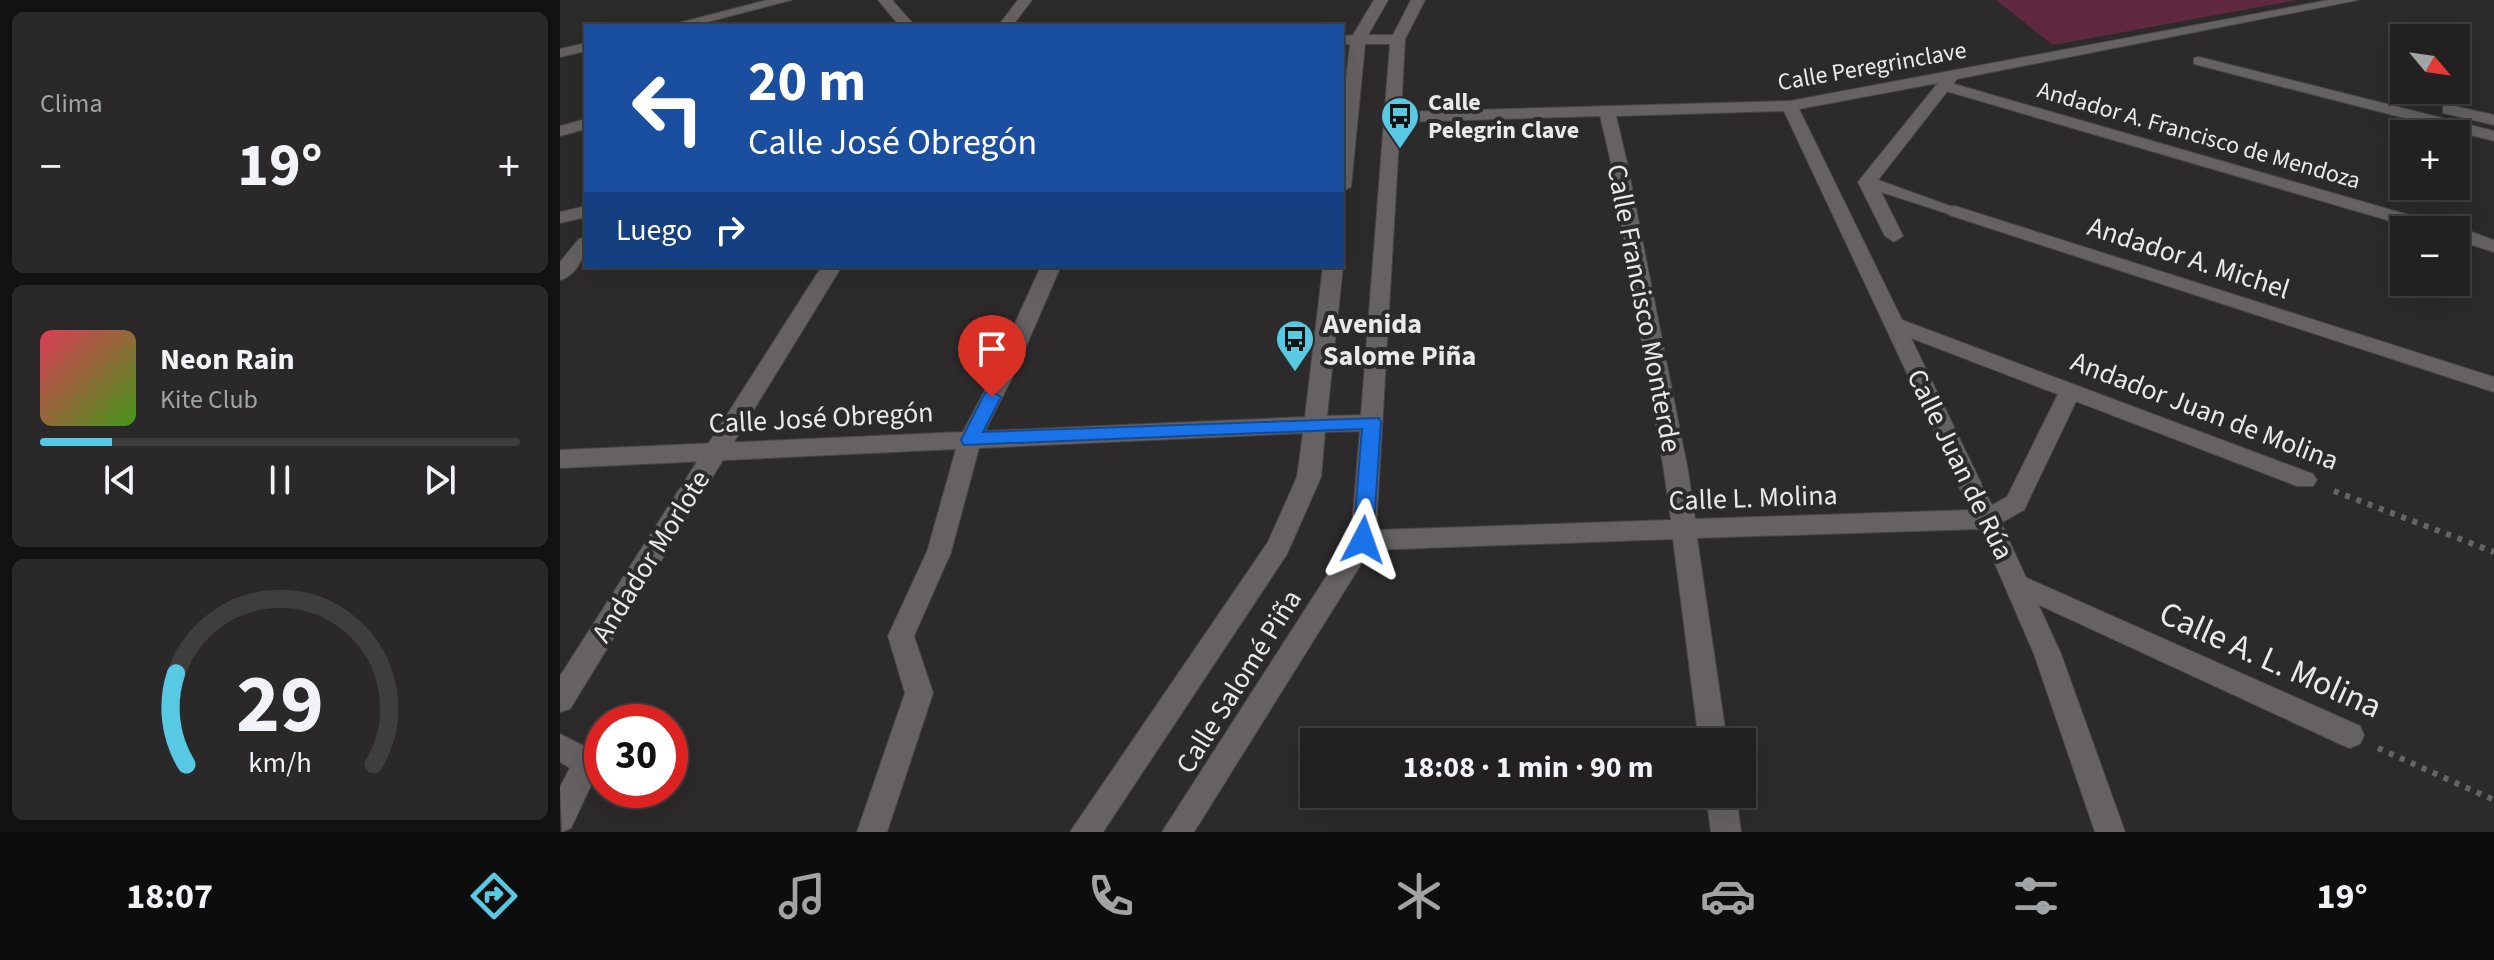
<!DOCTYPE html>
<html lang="es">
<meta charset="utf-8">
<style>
:root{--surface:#222020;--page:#2a2829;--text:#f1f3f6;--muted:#a2a3a5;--line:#3f3e3e;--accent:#57c9e2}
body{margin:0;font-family:"Source Sans 3",sans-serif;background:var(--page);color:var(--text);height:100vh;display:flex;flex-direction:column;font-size:30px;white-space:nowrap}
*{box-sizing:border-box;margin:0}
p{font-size:26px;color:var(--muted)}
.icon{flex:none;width:44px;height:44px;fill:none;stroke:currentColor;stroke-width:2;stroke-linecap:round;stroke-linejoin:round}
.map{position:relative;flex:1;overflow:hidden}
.details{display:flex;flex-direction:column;gap:12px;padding:12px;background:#131212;width:560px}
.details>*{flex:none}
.top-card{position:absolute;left:24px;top:24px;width:760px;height:244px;border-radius:0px;box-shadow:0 8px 32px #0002,0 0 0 2px var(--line);background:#1a4fa0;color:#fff;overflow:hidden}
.needle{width:52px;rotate:119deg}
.tools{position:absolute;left:1830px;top:24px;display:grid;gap:16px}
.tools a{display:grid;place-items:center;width:80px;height:80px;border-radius:0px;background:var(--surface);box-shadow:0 8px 32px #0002,0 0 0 2px var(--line);font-size:40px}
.speed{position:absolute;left:24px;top:704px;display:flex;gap:16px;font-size:40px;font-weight:700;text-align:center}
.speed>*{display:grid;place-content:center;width:104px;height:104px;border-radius:50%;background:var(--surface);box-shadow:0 8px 32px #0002,0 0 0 2px var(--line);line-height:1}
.speed .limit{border:12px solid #d22;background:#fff;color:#111}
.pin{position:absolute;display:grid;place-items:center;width:68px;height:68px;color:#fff;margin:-82px -34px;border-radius:50% 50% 50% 0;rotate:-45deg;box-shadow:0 0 8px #0007}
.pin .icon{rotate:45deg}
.me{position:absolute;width:88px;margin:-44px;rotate:4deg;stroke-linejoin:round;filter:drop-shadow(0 0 6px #0008)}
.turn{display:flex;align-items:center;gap:28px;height:168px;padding:0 32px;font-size:36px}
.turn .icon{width:104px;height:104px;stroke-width:2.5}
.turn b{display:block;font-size:56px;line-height:68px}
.then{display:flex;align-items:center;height:76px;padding:0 32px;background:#0003;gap:16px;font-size:30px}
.big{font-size:60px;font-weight:700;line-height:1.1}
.details .widget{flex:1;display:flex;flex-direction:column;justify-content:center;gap:12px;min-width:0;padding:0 28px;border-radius:12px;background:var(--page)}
.details .dial{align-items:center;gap:0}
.dial svg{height:208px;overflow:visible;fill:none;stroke:var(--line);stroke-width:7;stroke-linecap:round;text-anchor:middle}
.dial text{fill:var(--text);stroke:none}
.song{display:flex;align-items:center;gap:24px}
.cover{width:96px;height:96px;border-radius:12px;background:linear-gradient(135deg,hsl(350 70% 55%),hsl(100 70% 35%))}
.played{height:8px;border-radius:4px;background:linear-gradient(90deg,var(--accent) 15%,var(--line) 15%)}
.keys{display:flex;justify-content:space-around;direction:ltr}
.heat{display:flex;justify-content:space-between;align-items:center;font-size:44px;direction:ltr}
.trip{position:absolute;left:740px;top:728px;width:456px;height:80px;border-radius:0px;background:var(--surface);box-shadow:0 8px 32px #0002,0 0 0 2px var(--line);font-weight:700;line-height:80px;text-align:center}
.tab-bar{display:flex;height:128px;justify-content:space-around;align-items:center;background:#0e0d0d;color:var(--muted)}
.tab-bar .icon{width:56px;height:56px}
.tab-bar .on{color:var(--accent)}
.tab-bar b{font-size:36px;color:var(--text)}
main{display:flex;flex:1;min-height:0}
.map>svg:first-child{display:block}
</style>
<main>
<section class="details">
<div class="widget"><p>Clima</p>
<div class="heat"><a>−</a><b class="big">19°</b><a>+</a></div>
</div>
<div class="widget">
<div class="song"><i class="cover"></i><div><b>Neon Rain</b><p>Kite Club</p></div></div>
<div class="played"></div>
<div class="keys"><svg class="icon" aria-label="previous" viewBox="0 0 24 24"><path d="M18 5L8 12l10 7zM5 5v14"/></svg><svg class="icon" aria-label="pause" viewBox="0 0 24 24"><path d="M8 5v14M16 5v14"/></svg><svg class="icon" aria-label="next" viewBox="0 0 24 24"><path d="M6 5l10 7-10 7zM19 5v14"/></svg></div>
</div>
<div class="widget dial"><svg viewBox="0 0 100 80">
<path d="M14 69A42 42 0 1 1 86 69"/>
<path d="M14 69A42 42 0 0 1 10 34" stroke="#57c9e2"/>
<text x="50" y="56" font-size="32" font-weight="700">29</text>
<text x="50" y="72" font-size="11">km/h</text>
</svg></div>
</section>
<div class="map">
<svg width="1934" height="832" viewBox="0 0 1934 832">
<rect width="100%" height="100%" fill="#2d2a2b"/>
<polygon fill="#612940" points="1436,0 1738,0 1493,45"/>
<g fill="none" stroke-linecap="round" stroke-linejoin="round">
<defs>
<g id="pedestrian">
<polygon points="207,0 232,0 132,26 107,26"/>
<polygon points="458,0 472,0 452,26 438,26"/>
<polygon points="26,43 26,51 0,57 0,49"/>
<path d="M1384 81 1887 226 1890 230C1904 227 1921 236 1934 240V252L1896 240V230H1861L1379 89 1376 86Z"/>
<polygon points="1058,153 1066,158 1128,471 1124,477 1108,477 1104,471 1050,158"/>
<polygon points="26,206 26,217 0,223 0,212"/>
<polygon points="1395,206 1934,377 1934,392 1389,215 1389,207"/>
<polygon points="262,266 282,266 10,709 0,712 0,676"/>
<polygon points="481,266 501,266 453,376 449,381 435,381 431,376"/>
<polygon points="1334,317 1753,474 1757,480 1753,486 1737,486 1351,338 1421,483 1417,489 1401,489 1324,324"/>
<polygon points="379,542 388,545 391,552 354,636 373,693 327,832 297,832 345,693 328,636 370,545"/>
<polygon points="1458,574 1800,726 1804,735 1800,744 1790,748 1780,744 1449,591 1445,584 1449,577"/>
<polygon points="0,734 38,753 42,762 11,828 2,832 0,787 10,768 0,762"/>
</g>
<g id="minor">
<polygon points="318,0 332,0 355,26 340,26"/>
<polygon points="814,0 828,0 808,35 833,35 851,0 865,0 845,39 841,112 1230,101 1769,0 1798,0 1397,79 1318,180 1404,211 1395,216 1321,192 1343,236 1334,242 1325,236 1298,182 1378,83 1239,109 1344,324 1334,331 1324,324 1224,111 1056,116 1066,158 1058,163 1050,158 1040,116 840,122 816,530 1111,520 1104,471 1108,465 1124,465 1128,471 1135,519 1411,510 1397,483 1401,477 1417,477 1432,505 1447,497 1502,386 1518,386 1521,391 1464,510 1441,523 1501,654 1565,832 1535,832 1474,654 1420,529 1137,538 1167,742 1139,742 1113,539 810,550 634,832 602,832 791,538 800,431 765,432 761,477 727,554 543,832 510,832 708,542 737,477 743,433 419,448 391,552 388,559 379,562 370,559 367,552 396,449 0,468 0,450 403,432 435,371 442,369 453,376 425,431 745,417 763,266 783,266 767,416 801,415 830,44 805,44 791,187 782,192 782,113 790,44 782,44 782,36 793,35"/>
<polygon points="1639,57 1934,131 1934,141 1634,64 1634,58"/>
<polygon points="1889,105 1934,115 1934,125 1883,113 1883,107"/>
<polygon points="26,119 26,129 0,136 0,126"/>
<path d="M26 237C26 254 18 275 0 280V262L19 239Z"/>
<polygon points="1146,794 1176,794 1181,832 1151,832"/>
</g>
</defs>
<use href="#pedestrian" stroke="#484647" stroke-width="2"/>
<use href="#minor" stroke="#484647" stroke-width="2"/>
<g stroke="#666465" stroke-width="6" stroke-dasharray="5 7" stroke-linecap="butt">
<polyline points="1774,491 1934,552"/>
<polyline points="1818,748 1934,800"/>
</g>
<use href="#pedestrian" fill="#666263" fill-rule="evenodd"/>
<use href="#minor" fill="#666263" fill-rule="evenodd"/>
</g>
<polygon fill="#1a73e8" stroke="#114b97" stroke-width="2" points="432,391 441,397 423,432 819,418 821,422 813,540 803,548 793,540 802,429 404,445 401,440 425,393"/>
<defs>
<symbol id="bus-pin" viewBox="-11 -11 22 30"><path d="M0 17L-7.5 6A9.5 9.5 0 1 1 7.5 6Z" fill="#57c9e2" stroke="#2d2a2b"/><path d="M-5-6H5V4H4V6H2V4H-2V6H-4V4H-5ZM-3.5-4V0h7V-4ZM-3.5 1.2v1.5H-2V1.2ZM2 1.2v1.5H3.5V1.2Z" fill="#111"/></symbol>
</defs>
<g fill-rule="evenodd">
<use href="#bus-pin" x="818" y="94" width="44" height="60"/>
<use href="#bus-pin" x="713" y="317" width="44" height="60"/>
</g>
<g text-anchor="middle" stroke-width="8" stroke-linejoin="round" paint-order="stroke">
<g font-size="24" fill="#ebe9ea" stroke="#2d2a2b">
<text transform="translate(1312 66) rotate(-10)" y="8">Calle Peregrinclave</text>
<text transform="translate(1639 135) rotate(16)" y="8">Andador A. Francisco de Mendoza</text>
</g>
<g font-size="24" font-weight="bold" fill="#ebe9ea" stroke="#2d2a2b" text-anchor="start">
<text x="868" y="110">Calle<tspan x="868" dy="28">Pelegrin Clave</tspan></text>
</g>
<g font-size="28" fill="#ebe9ea" stroke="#2d2a2b">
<text transform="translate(1629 257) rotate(18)" y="10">Andador A. Michel</text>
<text transform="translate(1085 308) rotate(79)" y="10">Calle Francisco Monterde</text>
<text transform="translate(1645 410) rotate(21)" y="10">Andador Juan de Molina</text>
<text transform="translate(261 417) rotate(-3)" y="10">Calle José Obregón</text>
<text transform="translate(1401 464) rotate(64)" y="10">Calle Juan de Rúa</text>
<text transform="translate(1193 497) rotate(-2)" y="10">Calle L. Molina</text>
<text transform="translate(90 556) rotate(-58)" y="10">Andador Morlote</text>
<text transform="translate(678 681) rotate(-58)" y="10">Calle Salomé Piña</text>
</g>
<g font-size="28" font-weight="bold" fill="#ebe9ea" stroke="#2d2a2b" text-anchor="start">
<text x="763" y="333">Avenida<tspan x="763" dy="32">Salome Piña</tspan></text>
</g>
<g font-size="34" fill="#ebe9ea" stroke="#2d2a2b">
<text transform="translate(1711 659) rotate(24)" y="12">Calle A. L. Molina</text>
</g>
</g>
</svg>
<div class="tools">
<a><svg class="needle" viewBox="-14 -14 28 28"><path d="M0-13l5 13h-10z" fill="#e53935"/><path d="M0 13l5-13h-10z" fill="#a2a3a5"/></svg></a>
<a>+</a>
<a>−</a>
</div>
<div class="speed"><div class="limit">30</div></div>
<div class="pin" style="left:432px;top:397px;background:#d93025"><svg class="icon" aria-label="arrive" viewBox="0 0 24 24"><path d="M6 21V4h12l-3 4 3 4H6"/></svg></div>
<svg class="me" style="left:803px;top:540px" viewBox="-20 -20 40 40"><path d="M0-17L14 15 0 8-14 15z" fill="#1a73e8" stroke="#fff" stroke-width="4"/></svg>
<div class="trip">18:08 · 1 min · 90 m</div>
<div class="top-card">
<div class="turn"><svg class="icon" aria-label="left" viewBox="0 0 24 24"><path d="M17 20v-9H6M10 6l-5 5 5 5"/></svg><div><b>20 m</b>Calle José Obregón</div></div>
<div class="then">Luego<svg class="icon" aria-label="right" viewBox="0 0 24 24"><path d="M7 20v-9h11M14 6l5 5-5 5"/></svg></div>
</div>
</div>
</main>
<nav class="tab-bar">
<b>18:07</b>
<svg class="icon on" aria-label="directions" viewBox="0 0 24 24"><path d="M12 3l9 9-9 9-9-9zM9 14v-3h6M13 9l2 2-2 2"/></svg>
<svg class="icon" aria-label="music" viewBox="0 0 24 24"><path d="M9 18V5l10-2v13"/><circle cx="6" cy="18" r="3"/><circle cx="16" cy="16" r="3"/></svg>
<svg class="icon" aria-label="phone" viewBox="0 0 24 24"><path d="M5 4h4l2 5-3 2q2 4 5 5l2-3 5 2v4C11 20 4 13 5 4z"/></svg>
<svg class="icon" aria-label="climate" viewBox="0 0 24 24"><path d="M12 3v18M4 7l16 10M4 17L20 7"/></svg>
<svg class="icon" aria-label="car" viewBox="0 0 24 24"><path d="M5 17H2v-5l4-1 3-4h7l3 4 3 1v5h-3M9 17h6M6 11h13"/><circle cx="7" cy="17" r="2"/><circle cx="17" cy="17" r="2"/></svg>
<svg class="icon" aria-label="filters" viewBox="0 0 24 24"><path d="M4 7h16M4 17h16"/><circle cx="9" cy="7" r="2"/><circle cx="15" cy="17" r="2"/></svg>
<b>19°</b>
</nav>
